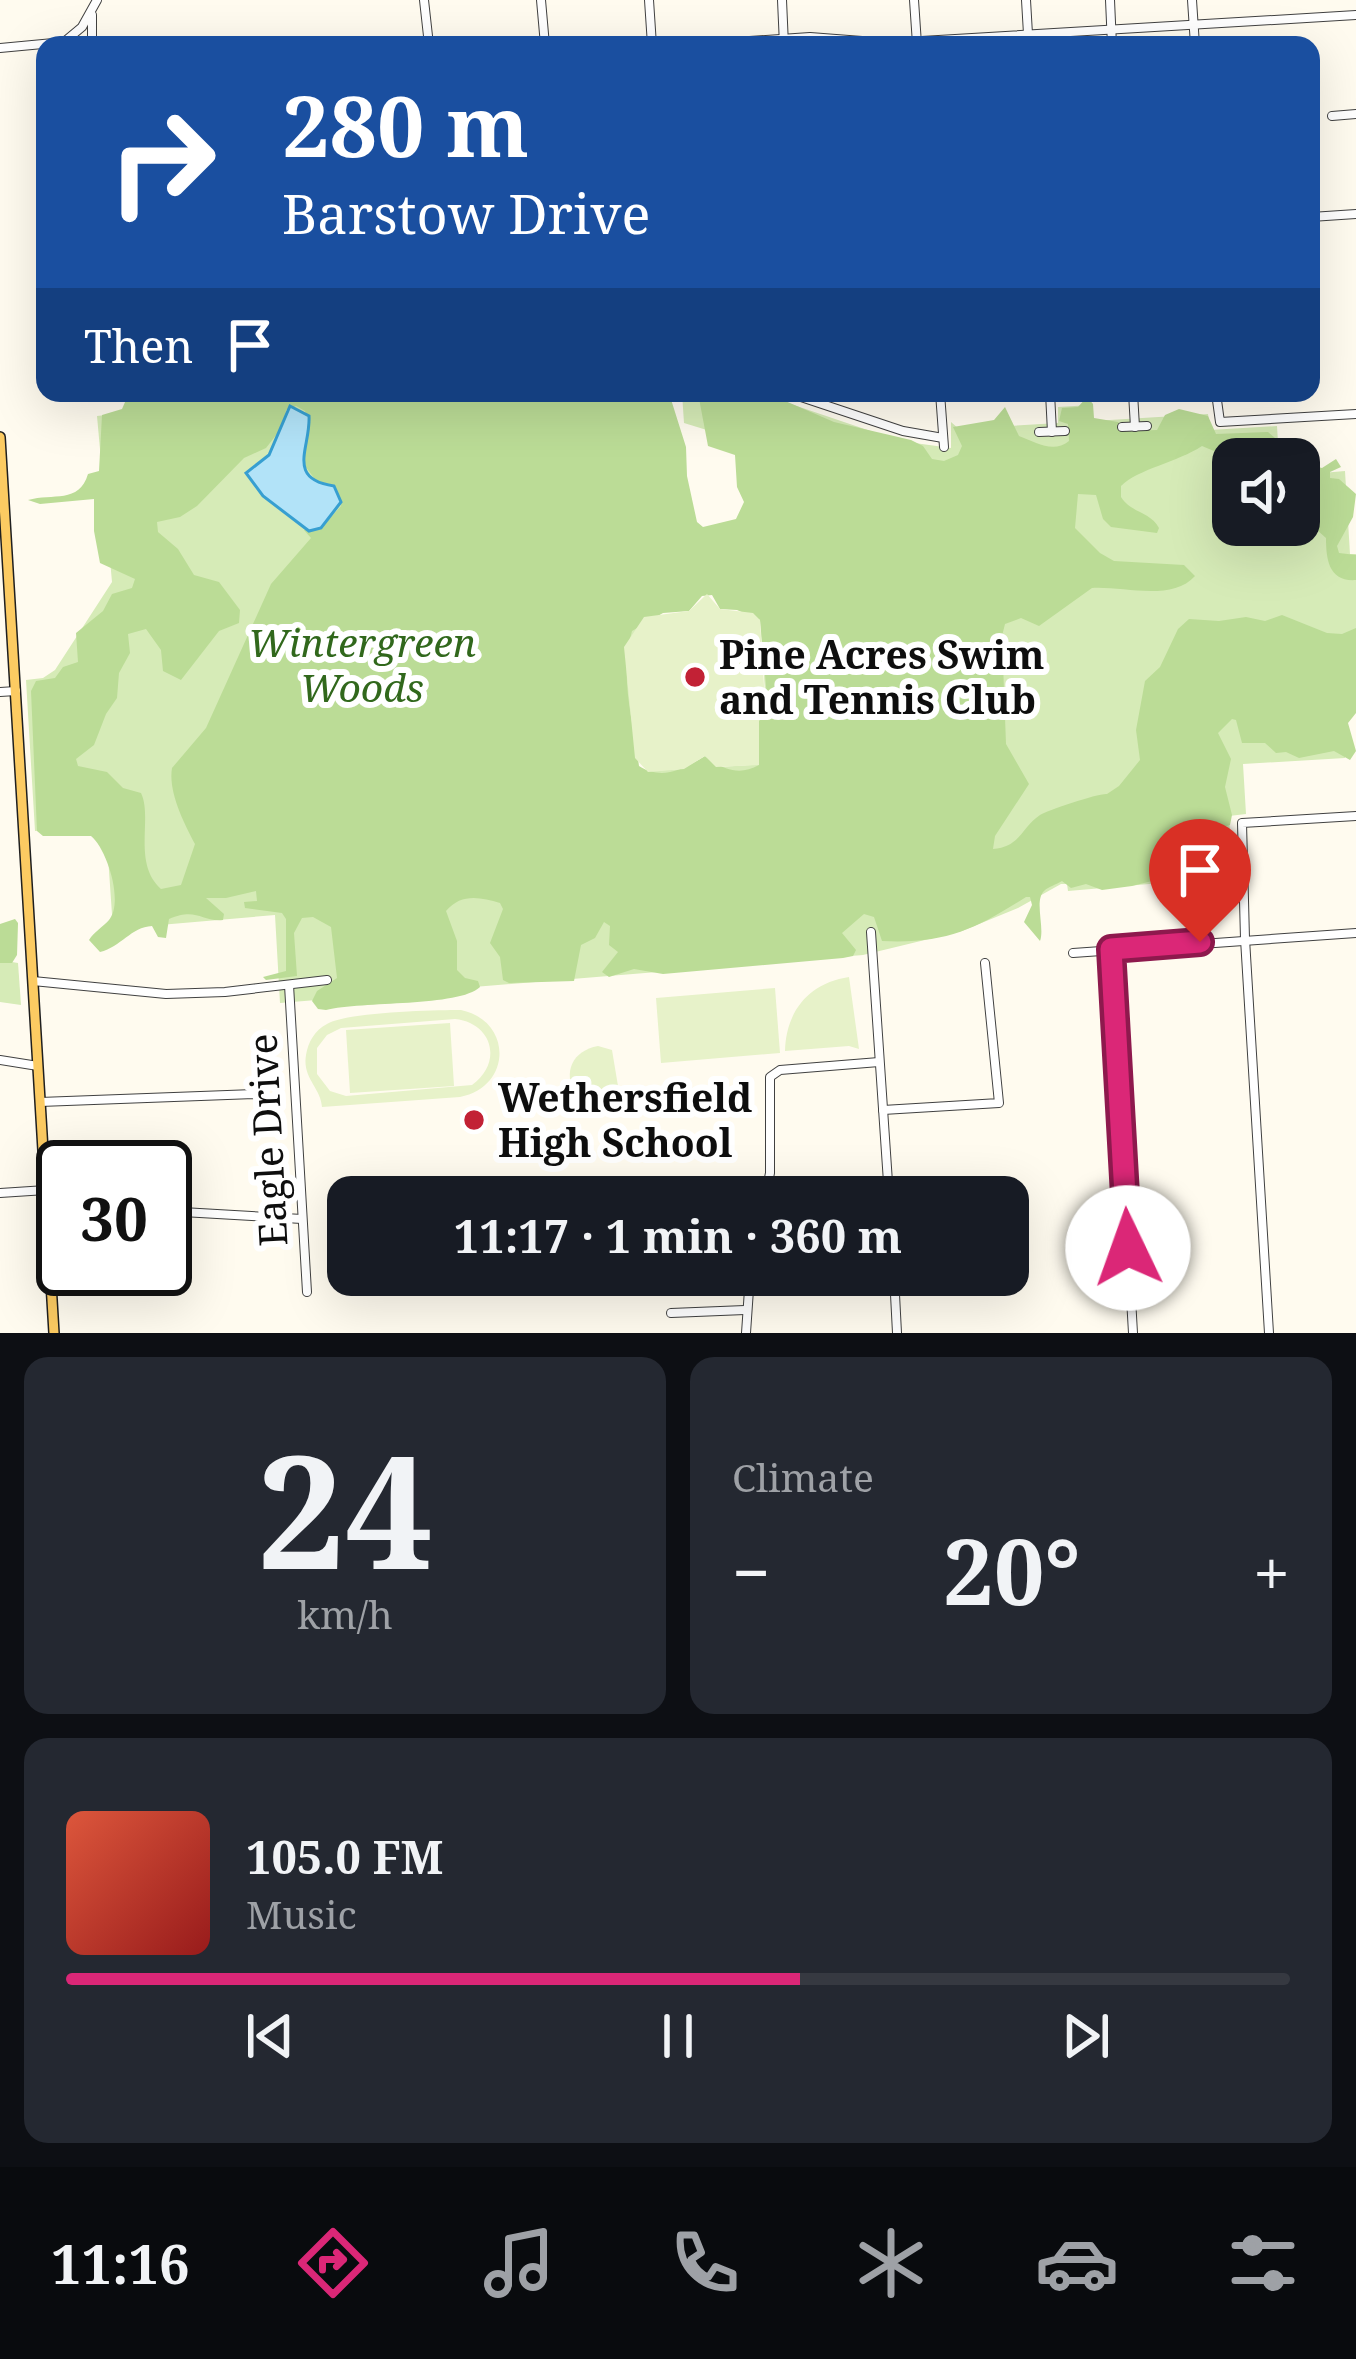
<!DOCTYPE html>
<meta charset="utf-8">
<style>
:root{--surface:#171b24;--page:#242831;--text:#f1f3f6;--muted:#9ea1a6;--line:#363941;--accent:#db2777}
body{margin:0;font-family:"Noto Serif",serif;background:var(--page);color:var(--text);height:100vh;display:flex;flex-direction:column;font-size:45px;white-space:nowrap}
*{box-sizing:border-box;margin:0}
p{font-size:39px;color:var(--muted)}
.icon{flex:none;width:66px;height:66px;fill:none;stroke:currentColor;stroke-width:2;stroke-linecap:round;stroke-linejoin:round}
.map{position:relative;height:1333px;overflow:hidden}
.panel{display:flex;flex-direction:column;gap:24px;padding:24px;background:#0d0f14;flex:1}
.panel>*{flex:none}
.guide{position:absolute;left:36px;top:36px;width:1284px;height:366px;border-radius:24px;box-shadow:0 12px 48px #0002;background:#1a4fa0;color:#fff;overflow:hidden}
.tools{position:absolute;left:1212px;top:438px;display:grid;gap:24px}
.tools a{display:grid;place-items:center;width:108px;height:108px;border-radius:24px;background:var(--surface);box-shadow:0 12px 48px #0002;font-size:60px}
.speed{position:absolute;left:36px;top:1140px;display:flex;gap:24px;font-size:60px;font-weight:700;text-align:center}
.speed>*{display:grid;place-content:center;width:156px;height:156px;border-radius:50%;background:var(--surface);box-shadow:0 12px 48px #0002;line-height:1}
.speed .limit{border:6px solid #111;border-radius:18px;background:#fff;color:#111}
.pin{position:absolute;display:grid;place-items:center;width:102px;height:102px;color:#fff;margin:-123px -51px;border-radius:50% 50% 50% 0;rotate:-45deg;box-shadow:0 0 12px #0007}
.pin .icon{rotate:45deg}
.me{position:absolute;width:132px;margin:-66px;rotate:357deg;stroke-linejoin:round;filter:drop-shadow(0 0 9px #0008)}
.turn{display:flex;align-items:center;gap:42px;height:252px;padding:0 48px;font-size:54px}
.turn .icon{width:156px;height:156px;stroke-width:2.5}
.turn b{display:block;font-size:84px;line-height:102px}
.then{display:flex;align-items:center;height:114px;padding:0 48px;background:#0003;gap:24px;font-size:45px}
.big{font-size:90px;font-weight:700;line-height:1.1}
.panel .widget{flex:1;display:flex;flex-direction:column;justify-content:center;gap:18px;min-width:0;padding:0 42px;border-radius:24px;background:var(--page)}
.panel .dial{align-items:center;gap:0}
.dial b{font-size:156px;line-height:1}
.song{display:flex;align-items:center;gap:36px}
.cover{width:144px;height:144px;border-radius:18px;background:linear-gradient(135deg,hsl(10 70% 55%),hsl(0 70% 35%))}
.played{height:12px;border-radius:6px;background:linear-gradient(90deg,var(--accent) 60%,var(--line) 60%)}
.keys{display:flex;justify-content:space-around;direction:ltr}
.heat{display:flex;justify-content:space-between;align-items:center;font-size:66px;direction:ltr}
.panel .tiles{flex:1;display:grid;gap:24px;grid-template-columns:1fr 1fr}
.widget:last-child{grid-column:span 2}
.trip{position:absolute;left:327px;top:1176px;width:702px;height:120px;border-radius:24px;background:var(--surface);box-shadow:0 12px 48px #0002;font-weight:700;line-height:120px;text-align:center}
.dock{display:flex;height:192px;justify-content:space-around;align-items:center;background:#090b0e;color:var(--muted)}
.dock .icon{width:84px;height:84px}
.dock .current{color:var(--accent)}
.dock b{font-size:54px;color:var(--text)}
.map>svg:first-child{display:block}
</style>
<div class="map">
<svg width="1356" height="1333" viewBox="0 0 1356 1333">
<rect width="100%" height="100%" fill="#fffbef"/>
<g fill="#d6ebb7">
<polygon points="319,393 666,393 632,772 818,761 768,739 749,443 684,423 682,393 758,393 900,441 951,448 951,422 959,429 1058,423 1058,407 1091,405 1093,421 1208,414 1210,430 1277,426 1279,459 1233,459 1233,525 1299,525 1299,475 1345,471 1350,554 1356,554 1356,707 1343,708 1345,758 1243,764 1246,814 1229,816 1230,832 1184,835 1187,884 1184,881 1068,891 1067,884 1061,884 1018,908 962,931 863,955 280,1003 275,915 113,929 106,827 35,831 26,680 43,678 55,670 112,582 97,416"/>
<polygon points="0,960 18,963 21,1005 0,1002"/>
<polygon points="102,1155 103,1166 56,1170 55,1157"/>
</g>
<g fill="#bbdc96" fill-rule="evenodd">
<path d="M129 393H669L686 447 687 476 697 522 703 527 736 519 744 502 737 487 735 455 708 446 698 393 769 394 834 422 911 440 923 446 932 459 944 461 958 455 962 446 953 427 994 420 1005 407 1019 436C1036 442 1053 454 1069 441L1068 424 1059 421 1062 408 1078 407 1087 397 1093 404 1094 418 1118 422 1126 431 1157 430 1165 415 1179 409 1208 416 1216 434 1268 432 1275 438 1277 459H1233L1202 446C1178 462 1138 469 1121 486V497C1131 513 1151 512 1159 528L1157 533 1111 527 1103 519 1096 495 1078 494 1075 528 1100 553 1114 561 1184 565 1195 576C1172 602 1123 586 1092 588L1039 626 1021 618 1005 624 1002 636 1006 744 1029 784 995 836 993 849C1020 847 1021 828 1040 815 1048 810 1099 793 1107 794L1119 786 1140 760 1136 730 1145 681 1160 667 1178 629 1189 619 1219 621 1246 617 1265 621 1282 615 1327 633 1342 634 1356 628V713L1348 723 1356 751 1350 760 1334 751 1299 758 1286 752 1276 753 1265 743H1242L1236 720 1232 719 1218 733 1231 759 1225 787 1232 815 1230 825 1202 833 1182 857 1180 874 1132 886 1102 890 1086 884 1071 888 1062 881C1056 885 1049 886 1044 891 1034 901 1045 928 1040 941L1024 922 1032 905 1030 897H1026C974 930 945 944 882 941L874 917 864 914 842 933 856 950 853 956 843 958 663 974 634 969 609 977 602 972 618 952 609 945 610 926 604 922 595 938 581 945 574 981 509 983 503 980 500 957 490 943 503 909 500 903C480 897 461 893 446 911L457 941V970L465 978 478 981 480 987C459 1007 362 1001 326 1010L318 1009 312 1001 317 991 337 978 331 927 313 917 302 918 294 933 297 976 266 980 263 977 286 971V919L282 913 245 908 244 902 257 901 256 891 226 898H206L224 914 223 920C201 922 197 907 169 919L166 938 158 937 152 926C131 927 121 947 100 952L89 940C94 932 104 926 109 920 124 902 107 849 91 836H43L37 831 31 691 36 681 55 678 63 667 78 662 76 633 103 611 112 594 132 588 135 579 100 563 94 531V499L40 504 28 500C53 493 79 504 88 474L99 471 102 415 122 409ZM296 406 305 411 310 425 302 462 317 482 335 487 341 506 321 528 304 530 311 538 271 584 206 728 172 768C168 792 184 823 195 844L181 885 161 889C132 863 153 818 141 793L123 788 107 772 78 766 76 759 94 745 106 714 117 698 119 673 130 653 128 634 146 629 161 650 163 671 181 680 219 631 239 623 240 610 219 582 194 575 178 549 158 532 157 522 180 517 197 506 244 458 266 448 284 425 286 410ZM712 595 720 609 737 610 760 620 767 697 759 721V765C738 777 721 768 705 756 683 769 663 781 639 766 633 721 619 675 632 631L663 613 689 611 702 596Z"/>
<path d="M1336 459 1341 467 1330 472V478L1339 479 1356 494 1353 517 1337 546 1339 553 1356 555V580C1329 582 1326 560 1326 538L1307 521V497L1299 489V462L1322 468Z"/>
<polygon points="15,919 18,923 17,955 12,963 0,963 0,924"/>
</g>
<g fill="#e7f2c9" fill-rule="evenodd">
<polygon points="707,594 720,609 753,613 760,620 765,702 759,721 759,765 716,767 705,756 684,769 648,772 635,758 624,647 644,617 689,611"/>
<path d="M849 977 859 1049 849 1046 785 1051C786 1011 809 983 849 977Z"/>
<polygon points="775,988 780,1053 661,1063 656,998"/>
<path d="M461 1010C513 1021 512 1087 460 1097L322 1107C321 1088 302 1078 306 1055 308 1042 315 1030 327 1024 347 1012 434 1010 461 1010ZM455 1019C493 1023 503 1063 472 1085L346 1096 330 1091 317 1074V1048L327 1035 341 1028Z"/>
<polygon points="450,1023 454,1086 350,1093 346,1030"/>
<path d="M598 1046 612 1050 619 1092 575 1094C563 1072 572 1051 598 1046Z"/>
</g>
<path fill="#b2e3f8" stroke="#379fd1" stroke-width="3" d="M290 406 309 416C311 447 285 479 334 486L341 502 321 528 309 531 263 496 246 473 269 455Z"/>
<g fill="none" stroke-linecap="round" stroke-linejoin="round">
<defs>
<g id="minor">
<polyline points="424,0 429,45"/>
<polyline points="541,0 545,45"/>
<polyline points="649,0 652,45"/>
<polyline points="782,0 784,45"/>
<polyline points="914,0 917,44"/>
<polyline points="1026,0 1028,34"/>
<polyline points="1110,0 1112,45"/>
<polyline points="1192,0 1195,45"/>
<polyline points="92,15 92,45"/>
<polyline points="64,42 82,27 97,0"/>
<polyline points="690,45 810,37 888,43 1356,15"/>
<polyline points="0,48 64,42 72,45"/>
<polyline points="1332,116 1356,114"/>
<polyline points="1311,217 1356,214"/>
<polyline points="789,393 903,431 943,438"/>
<polyline points="940,393 944,447"/>
<polyline points="1050,393 1052,432"/>
<polyline points="1133,393 1135,427"/>
<polyline points="1216,393 1220,422 1356,414"/>
<polyline points="1122,427 1147,426"/>
<polyline points="1039,432 1065,431"/>
<polyline points="0,692 16,691"/>
<polyline points="871,932 889,1197"/>
<polyline points="1111,949 1133,1333"/>
<polyline points="1073,953 1356,933"/>
<polyline points="33,981 166,994 225,992 327,980"/>
<polyline points="289,985 307,1292"/>
<polyline points="0,1060 38,1066"/>
<polyline points="40,1102 254,1094 270,1101"/>
<polyline points="883,1110 999,1103 985,963"/>
<polyline points="0,1193 46,1190"/>
<polyline points="765,1197 770,1173 770,1077 780,1070 879,1062"/>
<polyline points="46,1203 63,1205"/>
<polyline points="165,1211 302,1219"/>
<polyline points="894,1275 897,1333"/>
<polyline points="671,1313 745,1310"/>
<polyline points="746,1333 750,1275"/>
<polyline points="1269,1333 1245,939 1242,823 1356,816"/>
</g>
<polyline id="major" points="0,437 54,1333"/>
</defs>
<use href="#minor" stroke="#414141" stroke-width="10"/>
<use href="#major" stroke="#1f1f1f" stroke-width="12"/>
<use href="#minor" stroke="#fff" stroke-width="8"/>
<use href="#major" stroke="#fccb62" stroke-width="9"/>
</g>
<g fill="none" stroke-linecap="round" stroke-linejoin="round">
<defs>
<polyline id="route" points="1128,1248 1111,949 1200,942"/>
</defs>
<use href="#route" stroke="#8e194d" stroke-width="30"/>
<use href="#route" stroke="#db2777" stroke-width="21"/>
</g>
<g fill="#c22135" stroke="#fff" stroke-width="4.5">
<circle cx="695" cy="677" r="12"/>
<circle cx="474" cy="1120" r="12"/>
</g>
<g text-anchor="middle" stroke-width="12" stroke-linejoin="round" paint-order="stroke">
<g font-size="39" font-style="italic" fill="#31681c" stroke="#fff">
<text x="362" y="657">Wintergreen<tspan x="362" dy="45">Woods</tspan></text>
</g>
<g font-size="39" font-weight="bold" fill="#0e0e0e" stroke="#fff" text-anchor="start">
<text x="719" y="669">Pine Acres Swim<tspan x="719" dy="45">and Tennis Club</tspan></text>
<text x="498" y="1112">Wethersfield<tspan x="498" dy="45">High School</tspan></text>
</g>
<g font-size="39" fill="#0e0e0e" stroke="#fff">
<text transform="translate(268 1140) rotate(-93)" y="14">Eagle Drive</text>
</g>
</g>
</svg>
<div class="tools">
<a><svg class="icon" aria-label="sound" viewBox="0 0 24 24"><path d="M4 9h4l5-4v14l-5-4H4zM17 9q2 3 0 6"/></svg></a>
</div>
<div class="speed"><div class="limit">30</div></div>
<div class="pin" style="left:1200px;top:942px;background:#d93025"><svg class="icon" aria-label="arrive" viewBox="0 0 24 24"><path d="M6 21V4h12l-3 4 3 4H6"/></svg></div>
<svg class="me" style="left:1128px;top:1248px" viewBox="-20 -20 40 40"><circle r="19" fill="#fff"/><path d="M0-13L10 11 0 6-10 11z" fill="#db2777"/></svg>
<div class="trip">11:17 · 1 min · 360 m</div>
<div class="guide">
<div class="turn"><svg class="icon" aria-label="right" viewBox="0 0 24 24"><path d="M7 20v-9h11M14 6l5 5-5 5"/></svg><div><b>280 m</b>Barstow Drive</div></div>
<div class="then">Then<svg class="icon" aria-label="arrive" viewBox="0 0 24 24"><path d="M6 21V4h12l-3 4 3 4H6"/></svg></div>
</div>
</div>
<section class="panel">
<div class="tiles">
<div class="widget dial"><b>24</b><p>km/h</p></div>
<div class="widget"><p>Climate</p>
<div class="heat"><a>−</a><b class="big">20°</b><a>+</a></div>
</div>
<div class="widget">
<div class="song"><i class="cover"></i><div><b>105.0 FM</b><p>Music</p></div></div>
<div class="played"></div>
<div class="keys"><svg class="icon" aria-label="previous" viewBox="0 0 24 24"><path d="M18 5L8 12l10 7zM5 5v14"/></svg><svg class="icon" aria-label="pause" viewBox="0 0 24 24"><path d="M8 5v14M16 5v14"/></svg><svg class="icon" aria-label="next" viewBox="0 0 24 24"><path d="M6 5l10 7-10 7zM19 5v14"/></svg></div>
</div>
</div>
</section>
<nav class="dock">
<b>11:16</b>
<svg class="icon current" aria-label="directions" viewBox="0 0 24 24"><path d="M12 3l9 9-9 9-9-9zM9 14v-3h6M13 9l2 2-2 2"/></svg>
<svg class="icon" aria-label="music" viewBox="0 0 24 24"><path d="M9 18V5l10-2v13"/><circle cx="6" cy="18" r="3"/><circle cx="16" cy="16" r="3"/></svg>
<svg class="icon" aria-label="phone" viewBox="0 0 24 24"><path d="M5 4h4l2 5-3 2q2 4 5 5l2-3 5 2v4C11 20 4 13 5 4z"/></svg>
<svg class="icon" aria-label="climate" viewBox="0 0 24 24"><path d="M12 3v18M4 7l16 10M4 17L20 7"/></svg>
<svg class="icon" aria-label="car" viewBox="0 0 24 24"><path d="M5 17H2v-5l4-1 3-4h7l3 4 3 1v5h-3M9 17h6M6 11h13"/><circle cx="7" cy="17" r="2"/><circle cx="17" cy="17" r="2"/></svg>
<svg class="icon" aria-label="filters" viewBox="0 0 24 24"><path d="M4 7h16M4 17h16"/><circle cx="9" cy="7" r="2"/><circle cx="15" cy="17" r="2"/></svg>
</nav>
